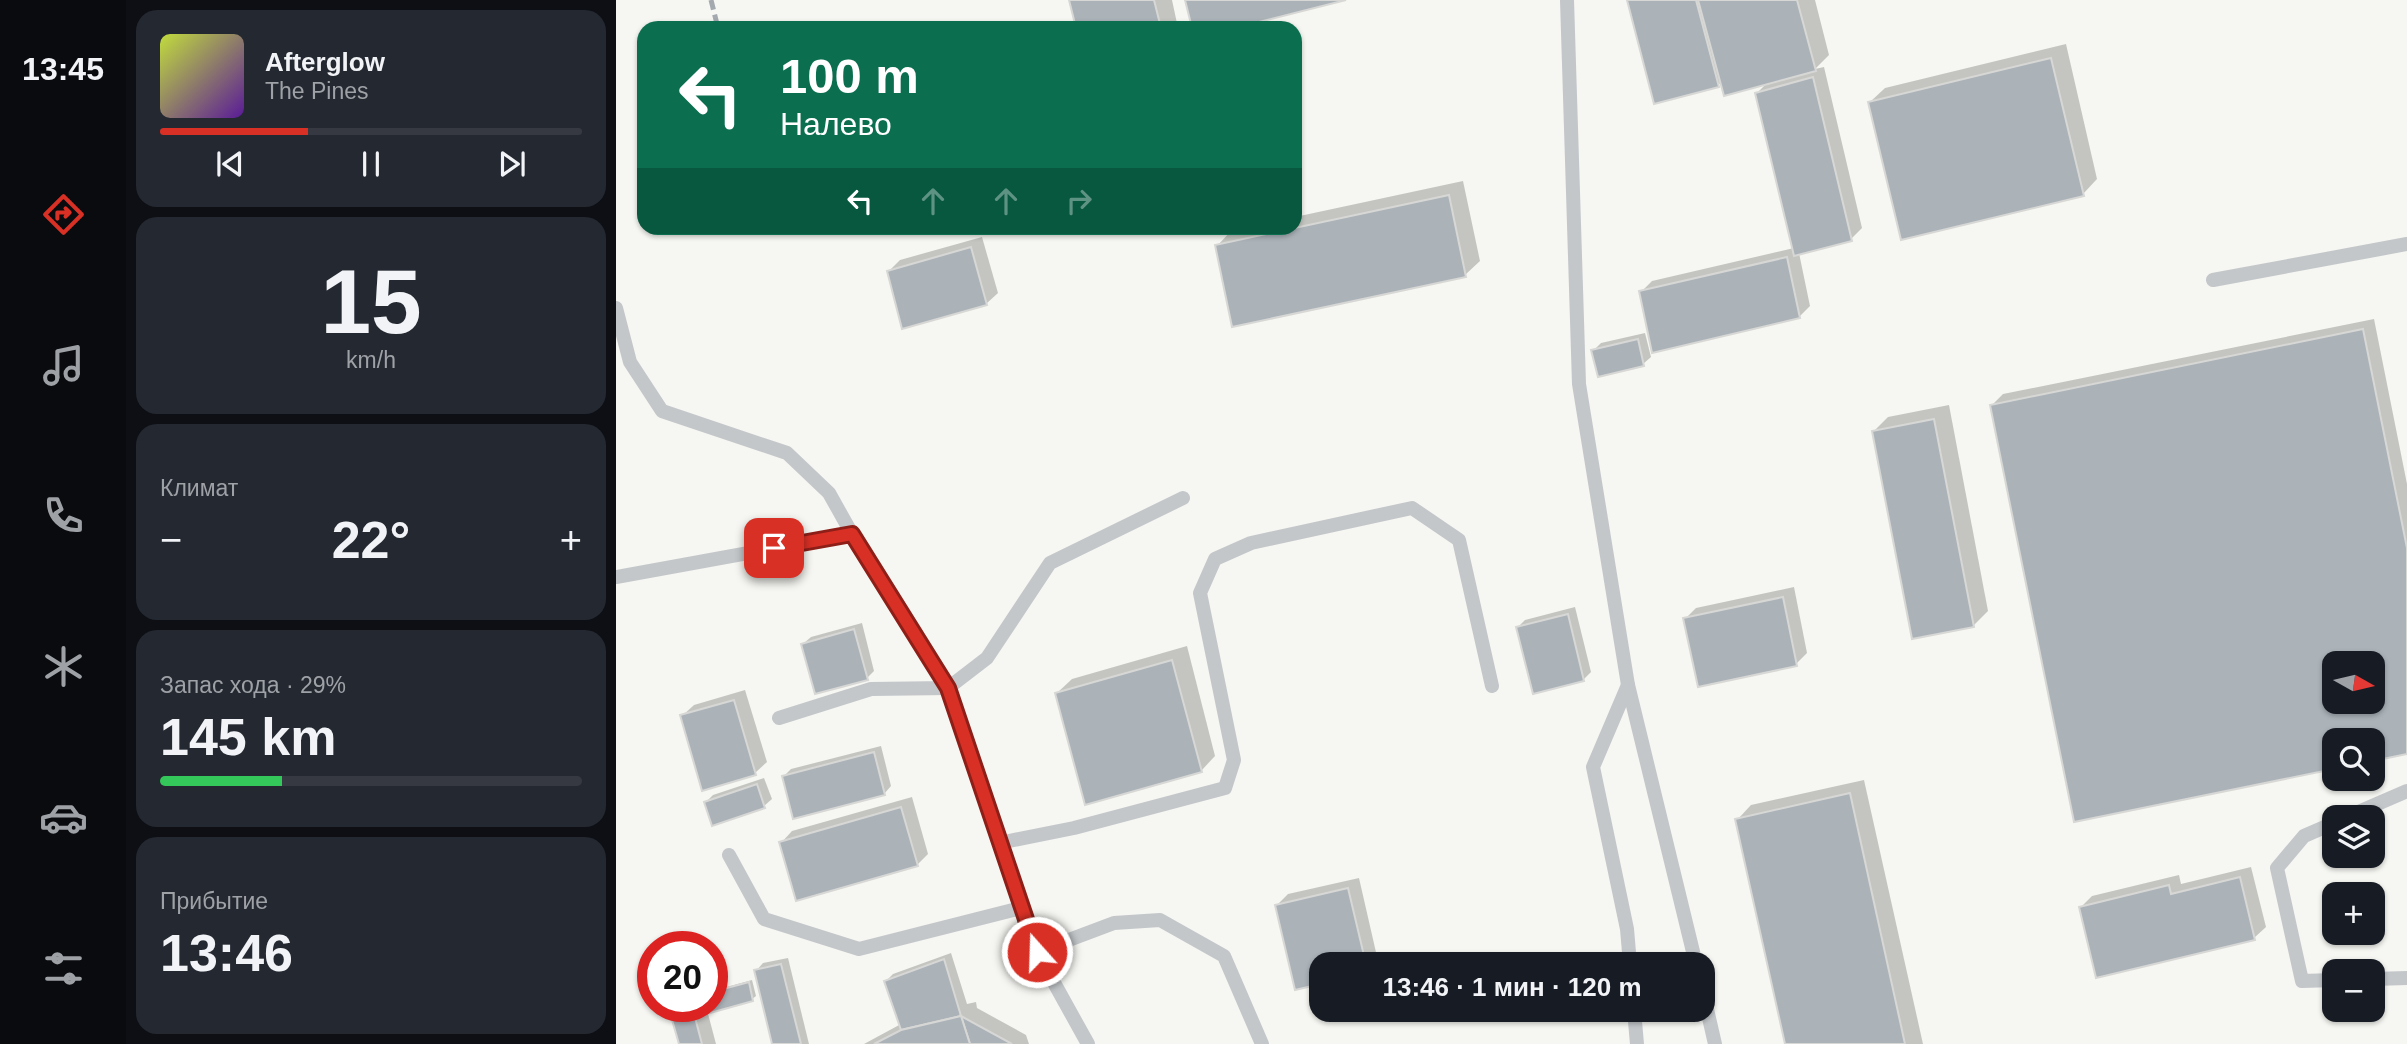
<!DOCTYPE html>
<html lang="ru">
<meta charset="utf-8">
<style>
:root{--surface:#171b24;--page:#242831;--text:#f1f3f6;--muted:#9ea1a6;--line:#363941;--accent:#d93025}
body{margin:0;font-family:Helvetica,sans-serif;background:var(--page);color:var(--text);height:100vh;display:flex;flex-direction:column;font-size:26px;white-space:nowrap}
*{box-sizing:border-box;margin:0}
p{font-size:23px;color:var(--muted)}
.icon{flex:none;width:38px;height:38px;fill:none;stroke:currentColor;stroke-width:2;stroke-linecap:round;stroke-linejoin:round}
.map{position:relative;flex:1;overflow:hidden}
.sheet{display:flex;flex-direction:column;gap:10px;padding:10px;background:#0d0f14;width:490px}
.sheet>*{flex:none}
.banner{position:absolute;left:21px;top:21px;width:665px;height:214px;border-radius:21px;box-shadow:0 2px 5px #0004;background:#0b6e4f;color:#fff;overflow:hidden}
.needle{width:46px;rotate:98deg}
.buttons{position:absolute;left:1706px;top:651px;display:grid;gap:14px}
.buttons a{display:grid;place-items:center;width:63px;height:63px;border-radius:14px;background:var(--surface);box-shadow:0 2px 5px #0004;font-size:35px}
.speed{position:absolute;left:21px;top:931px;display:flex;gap:14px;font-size:35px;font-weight:700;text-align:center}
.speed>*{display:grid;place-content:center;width:91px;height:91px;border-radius:50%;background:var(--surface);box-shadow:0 2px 5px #0004;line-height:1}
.speed .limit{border:10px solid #d22;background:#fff;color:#111}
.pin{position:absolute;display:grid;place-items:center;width:60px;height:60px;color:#fff;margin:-30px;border-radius:14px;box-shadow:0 4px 10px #0006}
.me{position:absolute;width:77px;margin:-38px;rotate:340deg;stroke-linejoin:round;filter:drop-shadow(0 0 5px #0008)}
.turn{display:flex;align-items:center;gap:24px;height:147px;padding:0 28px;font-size:32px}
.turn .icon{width:91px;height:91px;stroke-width:2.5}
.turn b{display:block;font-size:49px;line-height:60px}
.lanes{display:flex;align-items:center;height:66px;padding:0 28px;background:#0003;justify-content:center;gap:35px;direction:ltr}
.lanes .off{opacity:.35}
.big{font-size:52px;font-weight:800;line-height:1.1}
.sheet .tile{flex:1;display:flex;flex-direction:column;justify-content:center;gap:10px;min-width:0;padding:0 24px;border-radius:21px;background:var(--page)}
.sheet .dial{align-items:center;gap:0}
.dial b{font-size:91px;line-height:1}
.song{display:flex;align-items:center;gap:21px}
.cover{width:84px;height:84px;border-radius:10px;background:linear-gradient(135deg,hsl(70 70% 55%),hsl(270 70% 35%))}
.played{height:7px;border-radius:4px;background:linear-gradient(90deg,var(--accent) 35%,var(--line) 35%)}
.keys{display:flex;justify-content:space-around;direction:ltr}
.heat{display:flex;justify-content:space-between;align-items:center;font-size:38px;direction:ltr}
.charge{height:10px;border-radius:5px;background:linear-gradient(90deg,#34c759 29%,var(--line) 0)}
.trip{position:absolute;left:693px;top:952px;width:406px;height:70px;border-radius:21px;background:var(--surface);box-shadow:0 2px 5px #0004;font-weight:800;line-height:70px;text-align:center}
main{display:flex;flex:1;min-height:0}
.tabs{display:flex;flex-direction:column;width:126px;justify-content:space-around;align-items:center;background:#090b0e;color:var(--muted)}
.tabs .icon{width:49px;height:49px}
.tabs .active{color:var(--accent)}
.tabs b{font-size:32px;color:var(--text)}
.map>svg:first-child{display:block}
</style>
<main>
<nav class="tabs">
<b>13:45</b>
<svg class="icon active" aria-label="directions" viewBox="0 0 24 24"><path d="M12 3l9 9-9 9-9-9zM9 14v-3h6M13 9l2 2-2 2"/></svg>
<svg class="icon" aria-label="music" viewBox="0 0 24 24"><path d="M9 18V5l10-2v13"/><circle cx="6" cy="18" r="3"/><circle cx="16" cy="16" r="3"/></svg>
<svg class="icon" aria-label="phone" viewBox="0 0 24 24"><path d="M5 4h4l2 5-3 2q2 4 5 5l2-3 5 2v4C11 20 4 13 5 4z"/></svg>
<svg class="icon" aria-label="climate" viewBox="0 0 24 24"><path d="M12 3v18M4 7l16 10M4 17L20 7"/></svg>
<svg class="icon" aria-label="car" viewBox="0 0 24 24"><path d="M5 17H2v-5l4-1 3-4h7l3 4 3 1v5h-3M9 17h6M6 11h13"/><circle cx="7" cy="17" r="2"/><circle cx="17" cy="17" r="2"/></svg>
<svg class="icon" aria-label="filters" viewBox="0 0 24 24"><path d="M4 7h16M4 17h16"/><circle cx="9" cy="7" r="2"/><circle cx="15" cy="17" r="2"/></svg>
</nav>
<section class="sheet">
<div class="tile">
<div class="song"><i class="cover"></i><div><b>Afterglow</b><p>The Pines</p></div></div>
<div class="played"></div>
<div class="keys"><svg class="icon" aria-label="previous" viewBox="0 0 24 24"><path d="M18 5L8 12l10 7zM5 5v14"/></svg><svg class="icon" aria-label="pause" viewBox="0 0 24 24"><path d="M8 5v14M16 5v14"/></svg><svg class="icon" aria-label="next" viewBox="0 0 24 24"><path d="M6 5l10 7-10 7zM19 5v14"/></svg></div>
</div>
<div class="tile dial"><b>15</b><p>km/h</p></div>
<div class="tile"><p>Климат</p>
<div class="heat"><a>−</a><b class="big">22°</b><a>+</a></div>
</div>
<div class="tile"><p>Запас хода · 29%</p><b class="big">145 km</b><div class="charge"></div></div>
<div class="tile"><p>Прибытие</p><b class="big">13:46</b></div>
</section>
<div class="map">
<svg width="1791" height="1044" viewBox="0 0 1791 1044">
<rect width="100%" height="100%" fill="#f6f6f2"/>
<g fill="#0003" fill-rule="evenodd">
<polygon points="455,0 556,0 562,28 462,28"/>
<polygon points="1013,0 1199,0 1213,55 1199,69 1208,67 1246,228 1235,239 1183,253 1194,306 1183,317 1025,292 1036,281 1178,248 1141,93 1152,82 1106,82 1102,85"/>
<polygon points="1450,44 1481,179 1467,194 1254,102 1269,88"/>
<polygon points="847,181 864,261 849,275 601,246 615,231 632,228 679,228 679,217"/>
<polygon points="366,237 382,293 370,304 273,271 284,260"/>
<path d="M1758 319 1791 484V753L1757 759V740H1718V767L1459 820 1376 405 1387 394ZM1718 663H1757V702H1718Z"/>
<polygon points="1029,333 1035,357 1027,364 977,351 985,343"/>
<polygon points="1333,405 1372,611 1357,626 1258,431 1272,417"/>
<polygon points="1178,587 1191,653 1180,664 1069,619 1080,608"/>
<polygon points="959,607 975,672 967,680 902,627 909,620"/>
<polygon points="246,623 258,671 251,678 187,644 195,637"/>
<polygon points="571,646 599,756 585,771 441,693 456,679"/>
<polygon points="129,690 151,762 139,773 66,716 78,705"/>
<polygon points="265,746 275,786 268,794 168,776 175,769"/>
<polygon points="148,778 156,799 148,806 90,802 97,795"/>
<polygon points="1248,780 1307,1044 1170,1044 1121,820 1135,805"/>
<polygon points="296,797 312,854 301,865 165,843 176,831"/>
<polygon points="1635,867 1650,927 1638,938 1465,907 1476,896 1563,875 1565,884"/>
<polygon points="743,878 762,961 759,964 705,964 705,983 680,988 661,905 672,894"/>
<polygon points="335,953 351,1004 360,1002 361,1008 410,1035 413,1044 248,1044 285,1024 270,981 277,974"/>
<polygon points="172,958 193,1044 158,1044 140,971 147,963"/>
<polygon points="136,980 140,996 136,999 96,1006 96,991"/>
<polygon points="54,1006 90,1006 100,1044 65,1044"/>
</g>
<g fill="#abb3b9" stroke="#d7d7d5" stroke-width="2" fill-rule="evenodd">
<polygon points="453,0 538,0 545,28 460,28"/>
<polygon points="569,0 730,0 619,28 576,28"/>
<polygon points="1011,0 1080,0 1103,87 1038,104"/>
<polygon points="1082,0 1181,0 1200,71 1108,96"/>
<polygon points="1435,58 1468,196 1285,240 1252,102"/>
<polygon points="1197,77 1236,241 1178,256 1139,93"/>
<polygon points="833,195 850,277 616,327 599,245"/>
<polygon points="355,247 371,305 286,329 271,271"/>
<polygon points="1171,257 1184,318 1036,353 1023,291"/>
<path d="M1747 329 1791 548V754L1757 761V740H1718V769L1458 822 1374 405ZM1718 663H1757V702H1718Z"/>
<polygon points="1022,339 1028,366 982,377 975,350"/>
<polygon points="1318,419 1358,627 1296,639 1256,431"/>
<polygon points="1167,597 1181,666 1082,687 1067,618"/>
<polygon points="952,614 968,681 917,694 900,627"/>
<polygon points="238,629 252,680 199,694 185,644"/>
<polygon points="556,660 586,772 469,805 439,693"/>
<polygon points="118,700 140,775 86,791 64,715"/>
<polygon points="258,752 269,795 177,819 166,776"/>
<polygon points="141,784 149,808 96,826 88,802"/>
<polygon points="1234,793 1289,1044 1169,1044 1119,819"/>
<polygon points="285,807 302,866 180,901 163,842"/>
<polygon points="1624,877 1639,940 1480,978 1463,907 1553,885 1555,894"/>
<polygon points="732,888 750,964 705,964 705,984 679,990 659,905"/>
<polygon points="328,959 345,1016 285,1030 268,981"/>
<polygon points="165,964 185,1044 156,1044 138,970"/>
<polygon points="133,982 137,1001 94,1013 92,1006 96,1006 96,992"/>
<polygon points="52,1006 76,1006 86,1044 63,1044"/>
<polygon points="345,1016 396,1044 354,1044"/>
<polygon points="345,1016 354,1044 258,1044 285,1030"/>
</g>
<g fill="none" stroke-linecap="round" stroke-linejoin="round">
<g stroke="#c3c7ca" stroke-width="14">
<polyline points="951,0 963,384 1012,685 1080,964"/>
<polyline points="1597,280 1791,244"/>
<polyline points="0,308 14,362 46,411 171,453 213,493 236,534"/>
<polyline points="0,577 236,534 332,688 421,952 472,1044"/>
<polyline points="1012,685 977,767 1011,929 1014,964"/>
<polyline points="163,718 255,689 332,688 371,658 434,563 567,498"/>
<polyline points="1731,817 1791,791"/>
<polyline points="1718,823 1688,836 1661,868 1686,981 1718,980"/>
<polyline points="383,843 458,828 609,788 618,760 584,593 599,559 635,543 796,508 843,540 876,686"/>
<polyline points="113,855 148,919 243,949 405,908"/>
<polyline points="421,952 498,923 544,920 608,956 646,1044"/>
<polyline points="1757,979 1791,978"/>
<polyline points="1087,992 1099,1044"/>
<polyline points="1018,1010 1021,1044"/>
</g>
<polyline stroke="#a3a9af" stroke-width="5" stroke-dasharray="10 5" stroke-linecap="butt" points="95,0 102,28"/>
</g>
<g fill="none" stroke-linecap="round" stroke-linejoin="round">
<defs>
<polyline id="route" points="158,548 236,534 332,688 421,952"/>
</defs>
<use href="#route" stroke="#8d1f18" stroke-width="18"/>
<use href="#route" stroke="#d93025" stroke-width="12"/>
</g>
</svg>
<div class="buttons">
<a><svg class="needle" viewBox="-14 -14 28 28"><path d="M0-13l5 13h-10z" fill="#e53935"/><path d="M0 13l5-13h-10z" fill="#9ea1a6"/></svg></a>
<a><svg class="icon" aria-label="search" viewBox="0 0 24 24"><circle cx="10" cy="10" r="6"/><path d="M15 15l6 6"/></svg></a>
<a><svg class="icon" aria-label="layers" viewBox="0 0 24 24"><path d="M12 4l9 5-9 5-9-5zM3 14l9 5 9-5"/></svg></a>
<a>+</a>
<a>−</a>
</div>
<div class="speed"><div class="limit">20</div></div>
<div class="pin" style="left:158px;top:548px;background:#d93025"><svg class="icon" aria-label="arrive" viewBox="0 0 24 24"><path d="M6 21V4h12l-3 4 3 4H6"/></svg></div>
<svg class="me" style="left:421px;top:952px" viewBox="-20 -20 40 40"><circle r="17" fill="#d93025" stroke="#fff" stroke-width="3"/><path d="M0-11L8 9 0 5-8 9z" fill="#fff"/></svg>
<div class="trip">13:46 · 1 мин · 120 m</div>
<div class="banner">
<div class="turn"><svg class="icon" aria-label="left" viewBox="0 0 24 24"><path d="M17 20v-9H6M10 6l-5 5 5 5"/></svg><div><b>100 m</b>Налево</div></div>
<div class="lanes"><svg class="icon" aria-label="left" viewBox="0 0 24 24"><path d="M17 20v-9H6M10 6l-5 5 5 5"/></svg><svg class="icon off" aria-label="ahead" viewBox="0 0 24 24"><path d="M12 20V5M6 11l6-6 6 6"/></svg><svg class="icon off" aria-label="ahead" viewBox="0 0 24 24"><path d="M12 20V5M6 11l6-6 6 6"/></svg><svg class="icon off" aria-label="right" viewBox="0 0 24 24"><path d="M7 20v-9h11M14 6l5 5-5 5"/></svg></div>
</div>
</div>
</main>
